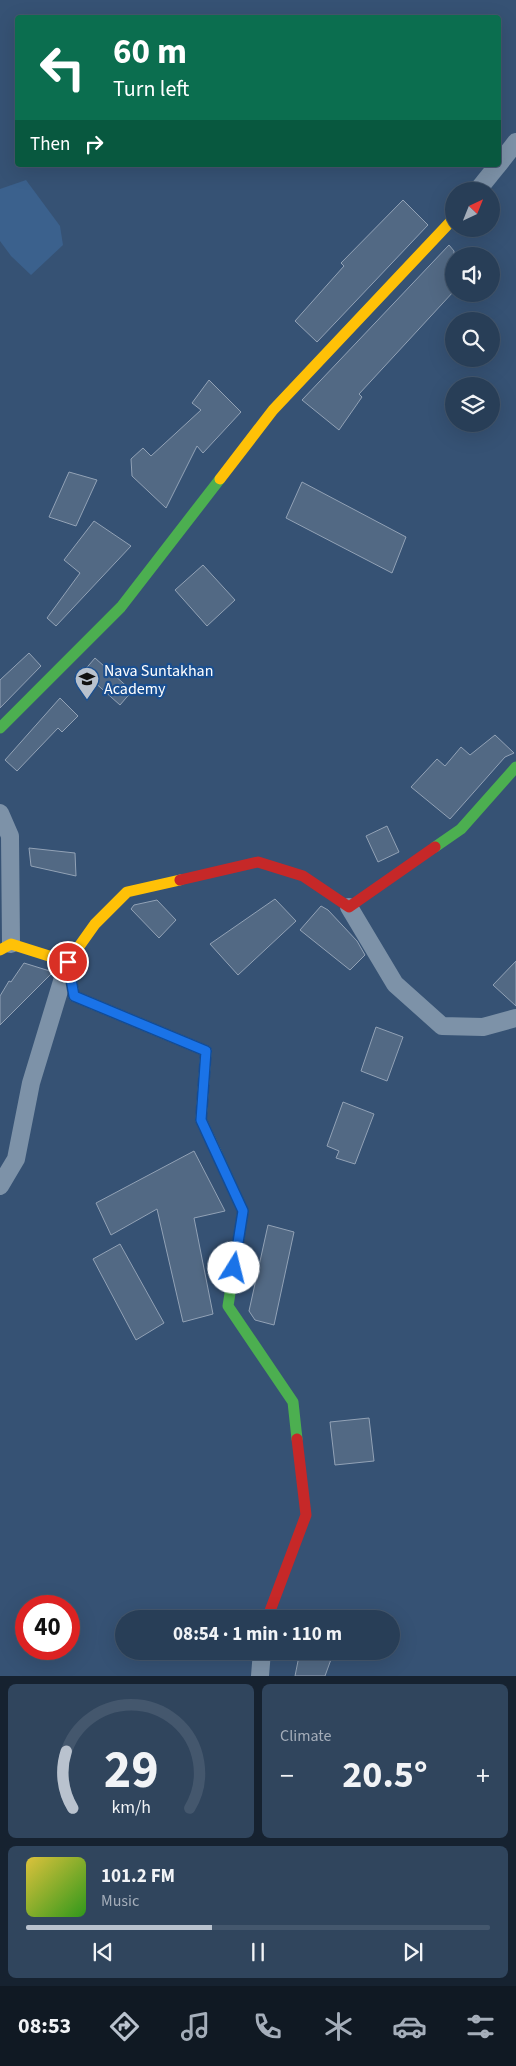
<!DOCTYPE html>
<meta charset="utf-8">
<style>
:root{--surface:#283e57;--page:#30455d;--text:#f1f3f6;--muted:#a5aeba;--line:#44576d;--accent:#b9c2ce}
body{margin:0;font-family:"Source Sans 3",sans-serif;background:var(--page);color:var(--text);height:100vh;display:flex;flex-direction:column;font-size:19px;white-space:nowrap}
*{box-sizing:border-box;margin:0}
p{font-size:16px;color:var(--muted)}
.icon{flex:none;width:28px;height:28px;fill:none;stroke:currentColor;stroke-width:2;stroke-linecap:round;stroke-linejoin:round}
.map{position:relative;height:1676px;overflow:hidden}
.side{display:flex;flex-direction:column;gap:8px;padding:8px;background:#162230;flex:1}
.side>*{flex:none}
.guide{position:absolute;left:15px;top:15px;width:486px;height:152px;border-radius:5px;box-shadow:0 5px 20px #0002,0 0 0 1px var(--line);background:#0b6e4f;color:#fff;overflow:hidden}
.needle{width:32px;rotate:43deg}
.buttons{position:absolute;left:445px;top:182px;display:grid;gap:10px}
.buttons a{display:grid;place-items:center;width:55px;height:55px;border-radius:50%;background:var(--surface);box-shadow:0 5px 20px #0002,0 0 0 1px var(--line);font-size:25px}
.speed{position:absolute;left:15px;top:1595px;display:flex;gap:10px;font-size:25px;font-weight:700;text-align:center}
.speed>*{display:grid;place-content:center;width:65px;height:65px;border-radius:50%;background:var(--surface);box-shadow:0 5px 20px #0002,0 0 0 1px var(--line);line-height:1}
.speed .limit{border:8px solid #d22;background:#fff;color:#111}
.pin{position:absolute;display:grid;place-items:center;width:42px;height:42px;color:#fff;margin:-21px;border:2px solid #fff;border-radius:50%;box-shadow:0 1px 5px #0007}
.me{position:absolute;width:55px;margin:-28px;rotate:9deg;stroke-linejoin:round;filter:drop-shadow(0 0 4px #0008)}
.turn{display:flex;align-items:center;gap:18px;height:105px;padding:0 15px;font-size:22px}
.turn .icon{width:65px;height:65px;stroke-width:2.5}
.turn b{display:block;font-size:35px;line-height:42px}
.then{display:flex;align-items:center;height:48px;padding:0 15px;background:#0003;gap:10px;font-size:19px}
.big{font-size:38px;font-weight:700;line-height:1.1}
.side .card{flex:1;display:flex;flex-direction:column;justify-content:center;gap:8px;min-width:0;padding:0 18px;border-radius:8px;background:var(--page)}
.side .dial{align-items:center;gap:0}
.dial svg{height:130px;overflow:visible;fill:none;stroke:var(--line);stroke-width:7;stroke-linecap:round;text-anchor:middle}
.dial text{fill:var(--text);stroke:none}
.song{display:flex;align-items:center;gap:15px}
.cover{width:60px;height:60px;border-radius:8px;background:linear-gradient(135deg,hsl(50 70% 55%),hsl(110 70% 35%))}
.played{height:5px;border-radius:2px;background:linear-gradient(90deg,var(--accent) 40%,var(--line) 40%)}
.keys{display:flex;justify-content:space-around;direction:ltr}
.heat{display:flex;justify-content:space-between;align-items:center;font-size:28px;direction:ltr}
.side .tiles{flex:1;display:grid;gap:8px;grid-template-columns:1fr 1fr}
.card:last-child{grid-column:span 2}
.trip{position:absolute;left:115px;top:1610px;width:285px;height:50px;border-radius:25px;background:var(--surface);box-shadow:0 5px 20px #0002,0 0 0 1px var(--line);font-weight:700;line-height:50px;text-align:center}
.tabs{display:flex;height:80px;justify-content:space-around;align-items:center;background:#101923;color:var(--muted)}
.tabs .icon{width:35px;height:35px}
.tabs .current{color:var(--accent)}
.tabs b{font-size:22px;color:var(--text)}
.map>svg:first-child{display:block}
</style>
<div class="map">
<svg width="516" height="1676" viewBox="0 0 516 1676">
<rect width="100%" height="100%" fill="#365274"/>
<polygon fill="#3b618d" points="26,180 60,226 63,245 31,275 11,256 0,241 0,189"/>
<g fill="#526984" stroke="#92a2b6">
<polygon points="403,200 428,225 317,342 295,321 344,266 341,263"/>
<polygon points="449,245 454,251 454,291 359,394 362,397 339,430 302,400"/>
<polygon points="209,380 241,412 203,453 197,446 166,508 132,476 131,459 143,448 151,456 201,410 192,403"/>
<polygon points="69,472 97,480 76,526 49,517"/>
<polygon points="302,482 406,537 392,573 286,518"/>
<polygon points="94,521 131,546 56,626 47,618 80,573 64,560"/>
<polygon points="203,565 235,600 207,626 175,590"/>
<polygon points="29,653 41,666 0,708 0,680"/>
<polygon points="95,658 132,691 120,705 83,672"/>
<polygon points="60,698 78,716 62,732 58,728 17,771 5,760"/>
<polygon points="495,735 514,753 505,757 450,819 411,787 437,759 445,766 461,747 470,755"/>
<polygon points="387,826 399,852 378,862 366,836"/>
<polygon points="29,848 75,853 76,876 31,866"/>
<polygon points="275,899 296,921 238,975 210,944"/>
<polygon points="157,900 176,920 159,938 131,909 134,905"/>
<polygon points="321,906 328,910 357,941 365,955 350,970 300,930"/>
<polygon points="516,961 516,1006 493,985"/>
<polygon points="24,963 53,972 0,1025 0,996 9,981 11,982"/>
<polygon points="376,1027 403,1037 387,1081 361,1071"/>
<polygon points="343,1102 374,1114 355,1164 336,1158 339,1151 327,1146"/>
<polygon points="194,1151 225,1211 194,1218 213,1314 183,1322 157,1209 111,1235 96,1203"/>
<polygon points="268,1225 294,1232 274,1325 255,1320 249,1311"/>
<polygon points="120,1244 164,1323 136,1340 93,1259"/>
<polygon points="369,1418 374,1461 335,1465 330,1422"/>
<polygon points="300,1651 334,1651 325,1676 295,1676"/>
</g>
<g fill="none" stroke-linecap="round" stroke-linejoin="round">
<g stroke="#7d92a8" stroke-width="18">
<polyline points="499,164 516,142"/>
<polyline points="477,191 498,165"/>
<polyline points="0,813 10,836 11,944"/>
<polyline points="349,907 395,984 442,1026 483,1027 516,1018"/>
<polyline points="0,1186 16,1159 31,1083 66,968"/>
<polyline points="260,1676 262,1651"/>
</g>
<g stroke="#4caf50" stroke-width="11">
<polyline points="0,728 121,607 220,479"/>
<polyline points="435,847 461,829 516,767"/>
<polyline points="216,1152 243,1211 228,1306 293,1402 297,1439"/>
</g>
<g stroke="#ffc107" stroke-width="11">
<polyline points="220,479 273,410 454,218"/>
<polyline points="180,880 127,892 95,924 68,962 74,996 206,1051 201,1120 216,1152"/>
<polyline points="0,950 11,944 68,962"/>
</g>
<g stroke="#c62828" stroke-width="11">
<polyline points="180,880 258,862 303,876 349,907 435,847"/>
<polyline points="267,1619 306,1515 297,1439"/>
</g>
</g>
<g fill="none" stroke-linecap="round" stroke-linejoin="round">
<defs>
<polyline id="route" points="68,962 74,996 206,1051 201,1120 243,1211 234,1268"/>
</defs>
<use href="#route" stroke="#114b97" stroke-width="12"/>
<use href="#route" stroke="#1a73e8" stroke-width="9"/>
</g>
<defs>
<symbol id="school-pin" viewBox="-11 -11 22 30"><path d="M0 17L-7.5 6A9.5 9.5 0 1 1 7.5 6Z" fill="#b9c2ce" stroke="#1b4f8f"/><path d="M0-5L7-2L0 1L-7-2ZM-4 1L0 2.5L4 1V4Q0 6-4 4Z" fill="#111"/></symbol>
</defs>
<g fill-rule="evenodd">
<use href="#school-pin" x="73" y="665" width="28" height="38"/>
</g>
<g text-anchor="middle" stroke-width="4.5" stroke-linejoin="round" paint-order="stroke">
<g font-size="16" fill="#fff" stroke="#1b4f8f" text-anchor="start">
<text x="104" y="676">Nava Suntakhan<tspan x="104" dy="18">Academy</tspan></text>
</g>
</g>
</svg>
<div class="buttons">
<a><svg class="needle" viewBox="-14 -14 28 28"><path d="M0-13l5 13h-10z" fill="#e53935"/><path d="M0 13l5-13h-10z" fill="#a5aeba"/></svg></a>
<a><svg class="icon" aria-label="sound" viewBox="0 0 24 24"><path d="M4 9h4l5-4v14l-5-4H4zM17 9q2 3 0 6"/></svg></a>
<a><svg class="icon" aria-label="search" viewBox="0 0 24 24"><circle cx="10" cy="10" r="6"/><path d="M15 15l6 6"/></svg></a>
<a><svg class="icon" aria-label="layers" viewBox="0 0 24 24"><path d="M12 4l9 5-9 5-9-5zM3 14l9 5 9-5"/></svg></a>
</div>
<div class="speed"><div class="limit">40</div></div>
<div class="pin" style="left:68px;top:962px;background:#d93025"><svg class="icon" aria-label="arrive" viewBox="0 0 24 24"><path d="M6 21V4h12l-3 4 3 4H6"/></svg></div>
<svg class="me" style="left:234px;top:1268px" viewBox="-20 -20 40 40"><circle r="19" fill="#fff"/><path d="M0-13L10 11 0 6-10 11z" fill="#1a73e8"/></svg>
<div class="trip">08:54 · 1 min · 110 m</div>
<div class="guide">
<div class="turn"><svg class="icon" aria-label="left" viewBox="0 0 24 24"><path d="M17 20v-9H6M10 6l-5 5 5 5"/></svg><div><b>60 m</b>Turn left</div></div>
<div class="then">Then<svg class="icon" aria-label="right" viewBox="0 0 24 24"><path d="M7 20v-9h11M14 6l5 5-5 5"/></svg></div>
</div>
</div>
<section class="side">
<div class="tiles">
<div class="card dial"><svg viewBox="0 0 100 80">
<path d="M14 69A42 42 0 1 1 86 69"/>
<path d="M14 69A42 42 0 0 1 10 34" stroke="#b9c2ce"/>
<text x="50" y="56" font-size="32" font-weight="700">29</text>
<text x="50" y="72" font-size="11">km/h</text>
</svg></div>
<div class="card"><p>Climate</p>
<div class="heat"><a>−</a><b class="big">20.5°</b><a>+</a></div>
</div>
<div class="card">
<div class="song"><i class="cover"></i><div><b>101.2 FM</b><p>Music</p></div></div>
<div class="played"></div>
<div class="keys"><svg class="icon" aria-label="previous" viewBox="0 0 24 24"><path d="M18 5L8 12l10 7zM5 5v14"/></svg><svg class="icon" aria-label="pause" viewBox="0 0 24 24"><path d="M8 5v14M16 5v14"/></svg><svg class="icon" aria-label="next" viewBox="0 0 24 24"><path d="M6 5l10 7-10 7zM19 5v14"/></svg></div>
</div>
</div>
</section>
<nav class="tabs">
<b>08:53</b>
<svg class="icon current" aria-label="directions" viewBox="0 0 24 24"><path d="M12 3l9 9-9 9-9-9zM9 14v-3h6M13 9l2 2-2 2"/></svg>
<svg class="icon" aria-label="music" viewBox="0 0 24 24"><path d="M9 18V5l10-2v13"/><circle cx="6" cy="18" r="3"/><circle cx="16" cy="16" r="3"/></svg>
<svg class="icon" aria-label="phone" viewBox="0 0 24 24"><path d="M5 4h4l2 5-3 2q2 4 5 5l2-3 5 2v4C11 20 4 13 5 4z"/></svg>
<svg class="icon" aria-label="climate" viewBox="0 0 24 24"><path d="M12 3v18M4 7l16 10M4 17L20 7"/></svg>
<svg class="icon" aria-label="car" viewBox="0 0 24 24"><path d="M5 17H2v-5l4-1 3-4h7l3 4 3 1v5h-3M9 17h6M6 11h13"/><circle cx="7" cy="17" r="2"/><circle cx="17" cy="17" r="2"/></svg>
<svg class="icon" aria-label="filters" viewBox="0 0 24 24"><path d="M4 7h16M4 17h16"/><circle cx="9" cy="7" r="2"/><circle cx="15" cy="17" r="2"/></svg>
</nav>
